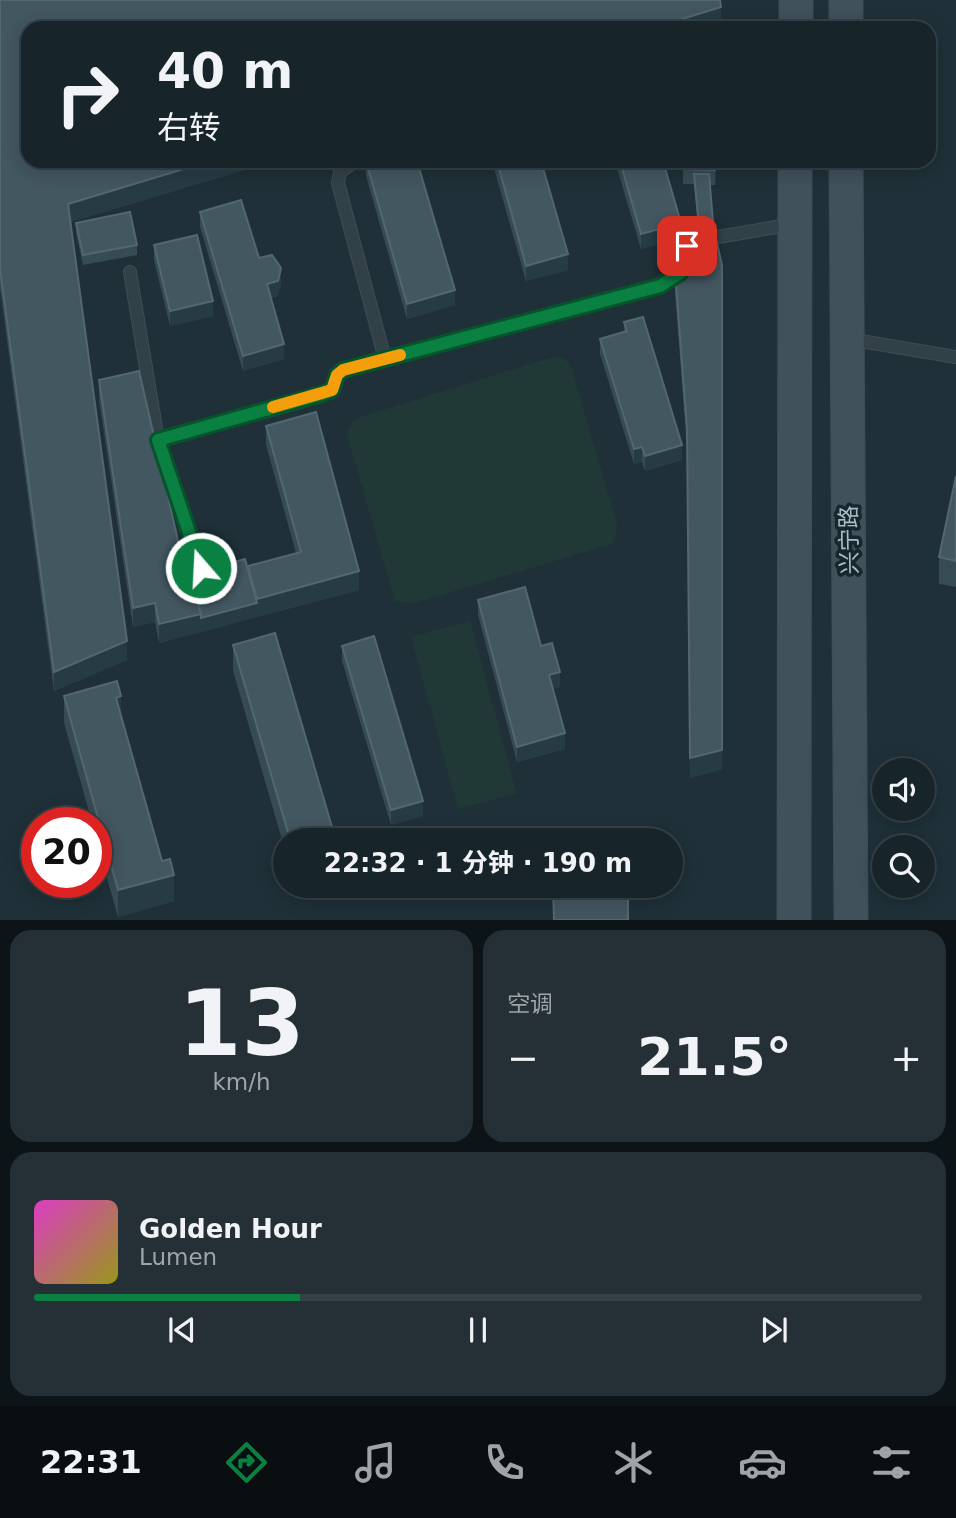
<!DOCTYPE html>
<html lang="zh">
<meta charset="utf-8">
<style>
:root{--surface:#17242a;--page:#243036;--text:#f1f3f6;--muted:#9ea4a8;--line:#364147;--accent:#0b8043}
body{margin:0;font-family:"DejaVu Sans","Noto Sans SC",sans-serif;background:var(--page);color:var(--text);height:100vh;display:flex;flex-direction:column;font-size:26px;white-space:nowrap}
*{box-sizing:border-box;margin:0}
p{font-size:23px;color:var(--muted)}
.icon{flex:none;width:38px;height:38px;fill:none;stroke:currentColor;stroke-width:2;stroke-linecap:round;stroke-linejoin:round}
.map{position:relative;height:920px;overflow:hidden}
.sheet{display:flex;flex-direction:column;gap:10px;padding:10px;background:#0d1417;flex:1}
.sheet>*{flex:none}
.top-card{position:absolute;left:21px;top:21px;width:915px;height:147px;border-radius:21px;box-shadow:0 4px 18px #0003,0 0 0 2px var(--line);background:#17242a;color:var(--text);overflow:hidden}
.buttons{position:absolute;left:872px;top:758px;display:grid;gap:14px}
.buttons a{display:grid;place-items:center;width:63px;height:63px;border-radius:50%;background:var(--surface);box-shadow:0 4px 18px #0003,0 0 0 2px var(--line);font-size:35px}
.speed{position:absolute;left:21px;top:807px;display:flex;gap:14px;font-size:35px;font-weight:700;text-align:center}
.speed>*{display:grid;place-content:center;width:91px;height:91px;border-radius:50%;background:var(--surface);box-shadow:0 4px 18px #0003,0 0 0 2px var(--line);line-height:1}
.speed .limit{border:10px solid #d22;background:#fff;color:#111}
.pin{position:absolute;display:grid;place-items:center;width:60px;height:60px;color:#fff;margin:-30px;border-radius:14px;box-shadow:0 4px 10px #0006}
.me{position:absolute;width:77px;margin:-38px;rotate:341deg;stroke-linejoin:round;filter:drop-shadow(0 0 5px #0008)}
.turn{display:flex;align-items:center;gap:24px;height:147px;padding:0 21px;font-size:32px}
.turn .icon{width:91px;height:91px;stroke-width:2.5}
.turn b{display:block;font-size:49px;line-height:60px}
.big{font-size:52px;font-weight:700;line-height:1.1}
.sheet .tile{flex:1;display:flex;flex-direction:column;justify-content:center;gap:10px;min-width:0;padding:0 24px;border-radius:21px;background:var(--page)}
.sheet .dial{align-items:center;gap:0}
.dial b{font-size:91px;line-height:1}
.song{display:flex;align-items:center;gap:21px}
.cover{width:84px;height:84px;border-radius:10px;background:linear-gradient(135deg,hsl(310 70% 55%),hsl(60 70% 35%))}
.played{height:7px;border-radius:4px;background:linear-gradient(90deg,var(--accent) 30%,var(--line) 30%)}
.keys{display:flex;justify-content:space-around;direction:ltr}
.heat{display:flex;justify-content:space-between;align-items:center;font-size:38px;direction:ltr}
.sheet .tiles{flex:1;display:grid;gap:10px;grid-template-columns:1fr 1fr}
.tile:last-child{grid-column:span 2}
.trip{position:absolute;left:273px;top:828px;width:410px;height:70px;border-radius:35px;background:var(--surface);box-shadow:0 4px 18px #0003,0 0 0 2px var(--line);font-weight:700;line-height:70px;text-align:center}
.menu{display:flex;height:112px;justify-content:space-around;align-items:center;background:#090e11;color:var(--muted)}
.menu .icon{width:49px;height:49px}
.menu .selected{color:var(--accent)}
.menu b{font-size:32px;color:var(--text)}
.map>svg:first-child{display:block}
</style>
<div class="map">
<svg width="956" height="920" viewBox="0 0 956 920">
<rect width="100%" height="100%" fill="#1f3038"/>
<g fill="#213936">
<polygon points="556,356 565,359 571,366 617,524 614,543 415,603 395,601 348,439 349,427 357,418"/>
<polygon points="470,621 517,793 458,809 411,637"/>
</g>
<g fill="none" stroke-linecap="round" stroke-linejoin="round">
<defs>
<g id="lane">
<polyline points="355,161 340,172 338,183 385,359"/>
<polyline points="718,237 794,224"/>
<polyline points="130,272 158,440 201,568"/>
<polyline points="849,339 956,357"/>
<polyline points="158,440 322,394 332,390 337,375 343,370 660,287 680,273 687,246 695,241"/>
</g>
<g id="secondary">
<polyline points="796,28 796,0"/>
<polyline points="846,28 846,0"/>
<polyline points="846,161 851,920"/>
<polyline points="794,920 795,161"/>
</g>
</defs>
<use href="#lane" stroke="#3f4d55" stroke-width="14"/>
<use href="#secondary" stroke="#3f4d55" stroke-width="35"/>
<use href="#lane" stroke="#324148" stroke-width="12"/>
<use href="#secondary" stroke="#40515c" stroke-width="33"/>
</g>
<g fill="#364b54">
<polygon points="0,0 721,27 28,161 274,161 70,222 127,660 54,691 0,288"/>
<polygon points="366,161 455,305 407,319 366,176"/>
<polygon points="492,161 541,161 568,270 526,281"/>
<polygon points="615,161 663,161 681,238 641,249"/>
<polygon points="683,161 716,161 715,185 710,185 714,234 722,265 722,769 690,778 687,449 675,292 675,272 696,268 694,257 694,238 699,237 694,184 683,184"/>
<polygon points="200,212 281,283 278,296 271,298 284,359 243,371 200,227"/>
<polygon points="76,223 137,245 137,255 83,265 76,233"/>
<polygon points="154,245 213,316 170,326 154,260"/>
<polygon points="624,322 682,460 645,471 642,462 634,464 600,354 600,339 624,332"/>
<polygon points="99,380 185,575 248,570 248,566 296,553 266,445 266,426 359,590 159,643 155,622 133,627 99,399"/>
<polygon points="956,476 956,587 939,584 939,557"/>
<polygon points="478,600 541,646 560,687 553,689 565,749 517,762 478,615"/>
<polygon points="233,645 332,840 285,840 285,850 233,671"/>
<polygon points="342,646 423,816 391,825 342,661"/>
<polygon points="64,696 121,715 174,901 118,917 96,839 96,822 92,822 64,723"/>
</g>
<g fill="#273b44">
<polygon points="721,7 721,27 717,28 653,28"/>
<polygon points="210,161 274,161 68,223 68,204"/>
<polygon points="681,223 681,238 641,249 641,234"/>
<polygon points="568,254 568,270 526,281 526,266"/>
<polygon points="281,268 281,283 278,296 267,299 267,284"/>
<polygon points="455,290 455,305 407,319 407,304"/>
<polygon points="213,301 213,316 170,326 170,311"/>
<polygon points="284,344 284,359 243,371 243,356"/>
<polygon points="682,445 682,460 645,471 645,456"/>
<polygon points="642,447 642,462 634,464 634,449"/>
<polygon points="185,571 185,590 179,573"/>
<polygon points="359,571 359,590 159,643 159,624 201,614 257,603 257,599"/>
<polygon points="155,603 155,622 133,627 133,608"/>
<polygon points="127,641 127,660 54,691 54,672"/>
<polygon points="560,672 560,687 549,690 549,675"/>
<polygon points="121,696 121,723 116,698"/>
<polygon points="565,733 565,749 517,762 517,747"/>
<polygon points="722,750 722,769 690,778 690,758"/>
<polygon points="423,801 423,816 391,825 391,810"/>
<polygon points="332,827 332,840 290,840 290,839"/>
<polygon points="174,875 174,901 118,917 118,890"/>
</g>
<g fill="#435761" stroke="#536770" stroke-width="2">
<polygon points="0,0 720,0 721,7 653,28 28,28 28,161 210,161 68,204 127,641 54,672 0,269"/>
<polygon points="366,161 417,161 455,290 407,304"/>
<polygon points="497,161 541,161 568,254 526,266"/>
<polygon points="620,161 663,161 681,223 641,234"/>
<polygon points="683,161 716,161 715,170 683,169"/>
<polygon points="694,174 709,174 714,234 700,237"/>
<polygon points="241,200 259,258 272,255 281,268 278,281 267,284 284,344 243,356 200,212"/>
<polygon points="130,212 137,245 83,255 76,223"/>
<polygon points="715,234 722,265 722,750 690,758 687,429 675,272 700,268 694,238"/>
<polygon points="197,235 213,301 170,311 154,245"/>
<polygon points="643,317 682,445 645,456 642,447 634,449 600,339 627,331 624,322"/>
<polygon points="139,371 185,571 179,573 186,597 195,594 201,614 159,624 155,603 133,608 99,380"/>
<polygon points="316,412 359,571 257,599 248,566 301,552 266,426"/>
<polygon points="956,476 956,561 939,557"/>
<polygon points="245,559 257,603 201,618 201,614 195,594 186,597 180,577"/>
<polygon points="525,587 541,646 552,643 560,672 549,675 565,733 517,747 478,600"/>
<polygon points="275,633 332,827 290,839 233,645"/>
<polygon points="374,636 423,801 391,810 342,646"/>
<polygon points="117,681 121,696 116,698 162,861 170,859 174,875 118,890 64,696"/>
<polygon points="553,886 628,886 628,920 554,920"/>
</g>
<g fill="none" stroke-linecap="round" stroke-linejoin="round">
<defs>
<polyline id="route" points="201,568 158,440 322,394 332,390 337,375 343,370 660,286 680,273 687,246"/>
</defs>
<use href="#route" stroke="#07532c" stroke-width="18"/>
<use href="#route" stroke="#0b8043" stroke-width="12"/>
<polyline stroke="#f59e0b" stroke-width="12" points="273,407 332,390 337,375 343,370 400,355"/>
</g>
<g text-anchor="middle" stroke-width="7" stroke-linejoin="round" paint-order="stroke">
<g font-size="23" fill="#acbcc5" stroke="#18262d">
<text transform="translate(849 540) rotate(-91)" y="8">兴宁路</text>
</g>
</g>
</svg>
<div class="buttons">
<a><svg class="icon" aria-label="sound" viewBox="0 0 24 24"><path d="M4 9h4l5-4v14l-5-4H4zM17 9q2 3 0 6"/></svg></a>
<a><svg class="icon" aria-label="search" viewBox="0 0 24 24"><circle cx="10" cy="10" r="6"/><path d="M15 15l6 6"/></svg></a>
</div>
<div class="speed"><div class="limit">20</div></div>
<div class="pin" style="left:687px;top:246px;background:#d93025"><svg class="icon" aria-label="arrive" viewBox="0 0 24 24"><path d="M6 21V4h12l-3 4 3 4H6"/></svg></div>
<svg class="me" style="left:201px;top:568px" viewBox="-20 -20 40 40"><circle r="17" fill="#0b8043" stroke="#fff" stroke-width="3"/><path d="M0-11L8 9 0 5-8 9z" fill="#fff"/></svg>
<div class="trip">22:32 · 1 分钟 · 190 m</div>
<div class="top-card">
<div class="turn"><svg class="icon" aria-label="right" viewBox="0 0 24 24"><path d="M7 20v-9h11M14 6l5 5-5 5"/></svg><div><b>40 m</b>右转</div></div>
</div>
</div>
<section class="sheet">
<div class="tiles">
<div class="tile dial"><b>13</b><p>km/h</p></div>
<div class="tile"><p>空调</p>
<div class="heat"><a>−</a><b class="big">21.5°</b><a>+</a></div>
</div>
<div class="tile">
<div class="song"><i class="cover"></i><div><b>Golden Hour</b><p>Lumen</p></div></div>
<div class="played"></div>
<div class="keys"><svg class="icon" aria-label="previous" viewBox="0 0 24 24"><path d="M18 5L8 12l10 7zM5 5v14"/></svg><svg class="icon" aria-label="pause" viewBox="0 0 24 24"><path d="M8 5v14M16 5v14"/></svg><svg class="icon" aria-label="next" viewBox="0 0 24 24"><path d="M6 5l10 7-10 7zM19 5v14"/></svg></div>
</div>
</div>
</section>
<nav class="menu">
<b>22:31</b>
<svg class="icon selected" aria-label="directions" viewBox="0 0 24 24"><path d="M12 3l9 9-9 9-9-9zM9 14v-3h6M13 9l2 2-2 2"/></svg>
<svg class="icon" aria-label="music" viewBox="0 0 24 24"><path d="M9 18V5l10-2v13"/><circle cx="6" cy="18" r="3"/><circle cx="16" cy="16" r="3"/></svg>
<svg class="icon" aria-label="phone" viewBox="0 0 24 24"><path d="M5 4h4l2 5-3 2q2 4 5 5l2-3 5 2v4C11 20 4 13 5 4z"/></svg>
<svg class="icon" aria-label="climate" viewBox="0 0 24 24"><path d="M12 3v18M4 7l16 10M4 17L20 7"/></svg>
<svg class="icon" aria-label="car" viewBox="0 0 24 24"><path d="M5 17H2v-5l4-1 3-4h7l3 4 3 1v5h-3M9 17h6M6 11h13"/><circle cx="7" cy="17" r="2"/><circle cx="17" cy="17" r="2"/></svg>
<svg class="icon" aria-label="filters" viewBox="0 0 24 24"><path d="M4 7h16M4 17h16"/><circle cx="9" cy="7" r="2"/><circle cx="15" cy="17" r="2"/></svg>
</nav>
